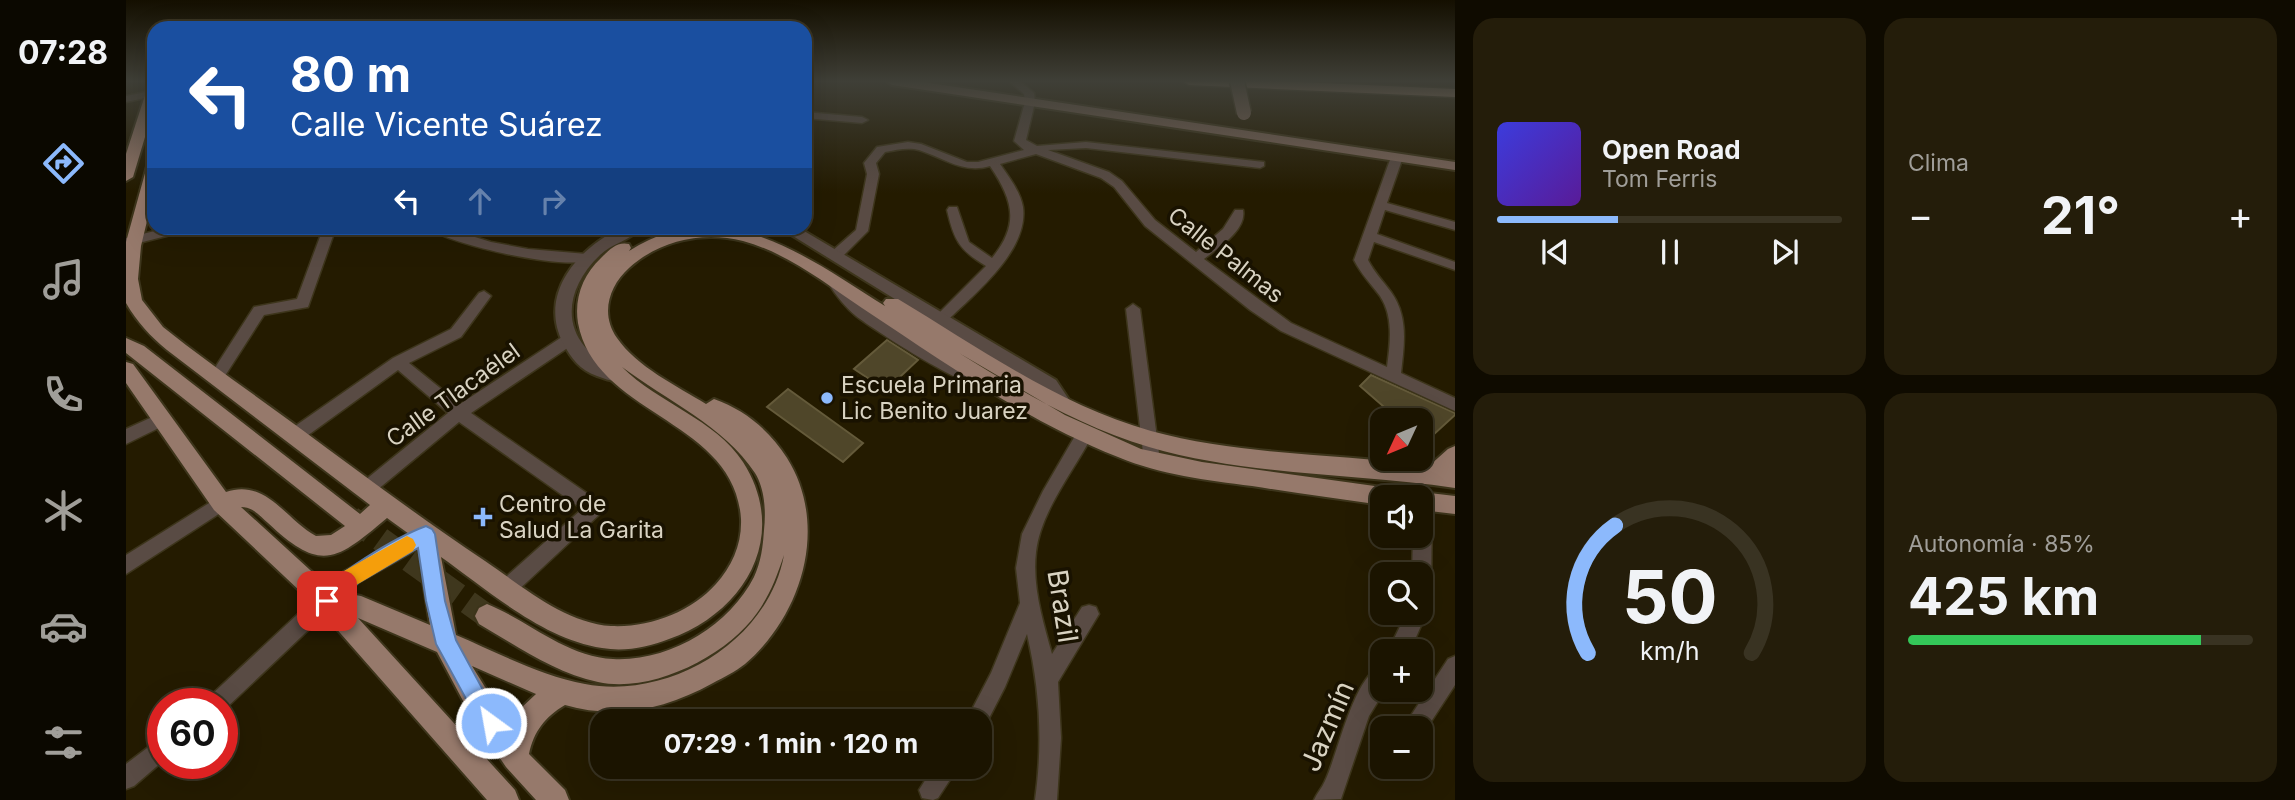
<!DOCTYPE html>
<html lang="es">
<meta charset="utf-8">
<style>
:root{--surface:#1b1400;--page:#241d0a;--text:#f1f3f6;--muted:#a09e99;--line:#393322;--accent:#8cb9fc}
body{margin:0;font-family:Inter,sans-serif;background:var(--page);color:var(--text);height:100vh;display:flex;flex-direction:column;font-size:26px;white-space:nowrap}
*{box-sizing:border-box;margin:0}
p{font-size:23px;color:var(--muted)}
.icon{flex:none;width:38px;height:38px;fill:none;stroke:currentColor;stroke-width:2;stroke-linecap:round;stroke-linejoin:round}
.map{position:relative;flex:1;overflow:hidden}
.side{display:flex;flex-direction:column;gap:18px;padding:18px;background:#0f0b00;width:840px}
.side>*{flex:none}
.top-card{position:absolute;left:21px;top:21px;width:665px;height:214px;border-radius:21px;box-shadow:0 7px 28px #0002,0 0 0 2px var(--line);background:#1a4fa0;color:#fff;overflow:hidden}
.needle{width:46px;rotate:226deg}
.tools{position:absolute;left:1244px;top:408px;display:grid;gap:14px}
.tools a{display:grid;place-items:center;width:63px;height:63px;border-radius:14px;background:var(--surface);box-shadow:0 7px 28px #0002,0 0 0 2px var(--line);font-size:35px}
.speed{position:absolute;left:21px;top:688px;display:flex;gap:14px;font-size:35px;font-weight:700;text-align:center}
.speed>*{display:grid;place-content:center;width:91px;height:91px;border-radius:50%;background:var(--surface);box-shadow:0 7px 28px #0002,0 0 0 2px var(--line);line-height:1}
.speed .limit{border:10px solid #d22;background:#fff;color:#111}
.pin{position:absolute;display:grid;place-items:center;width:60px;height:60px;color:#fff;margin:-30px;border-radius:14px;box-shadow:0 4px 10px #0006}
.me{position:absolute;width:77px;margin:-38px;rotate:328deg;stroke-linejoin:round;filter:drop-shadow(0 0 5px #0008)}
.turn{display:flex;align-items:center;gap:24px;height:147px;padding:0 28px;font-size:32px}
.turn .icon{width:91px;height:91px;stroke-width:2.5}
.turn b{display:block;font-size:49px;line-height:60px}
.lanes{display:flex;align-items:center;height:66px;padding:0 28px;background:#0003;justify-content:center;gap:35px;direction:ltr}
.lanes .off{opacity:.35}
.big{font-size:52px;font-weight:700;line-height:1.1}
.side .tile{flex:1;display:flex;flex-direction:column;justify-content:center;gap:10px;min-width:0;padding:0 24px;border-radius:21px;background:var(--page)}
.side .dial{align-items:center;gap:0}
.dial svg{height:182px;overflow:visible;fill:none;stroke:var(--line);stroke-width:7;stroke-linecap:round;text-anchor:middle}
.dial text{fill:var(--text);stroke:none}
.song{display:flex;align-items:center;gap:21px}
.cover{width:84px;height:84px;border-radius:10px;background:linear-gradient(135deg,hsl(240 70% 55%),hsl(270 70% 35%))}
.played{height:7px;border-radius:4px;background:linear-gradient(90deg,var(--accent) 35%,var(--line) 35%)}
.keys{display:flex;justify-content:space-around;direction:ltr}
.heat{display:flex;justify-content:space-between;align-items:center;font-size:38px;direction:ltr}
.charge{height:10px;border-radius:5px;background:linear-gradient(90deg,#34c759 85%,var(--line) 0)}
.side .tiles{flex:1;display:grid;gap:18px;grid-template-columns:repeat(2,1fr)}
.trip{position:absolute;left:464px;top:709px;width:402px;height:70px;border-radius:21px;background:var(--surface);box-shadow:0 7px 28px #0002,0 0 0 2px var(--line);font-weight:700;line-height:70px;text-align:center}
main{display:flex;flex:1;min-height:0}
.tabs{display:flex;flex-direction:column;width:126px;justify-content:space-around;align-items:center;background:#0b0800;color:var(--muted)}
.tabs .icon{width:49px;height:49px}
.tabs .active{color:var(--accent)}
.tabs b{font-size:32px;color:var(--text)}
.map>svg:first-child{display:block}
</style>
<main>
<nav class="tabs">
<b>07:28</b>
<svg class="icon active" aria-label="directions" viewBox="0 0 24 24"><path d="M12 3l9 9-9 9-9-9zM9 14v-3h6M13 9l2 2-2 2"/></svg>
<svg class="icon" aria-label="music" viewBox="0 0 24 24"><path d="M9 18V5l10-2v13"/><circle cx="6" cy="18" r="3"/><circle cx="16" cy="16" r="3"/></svg>
<svg class="icon" aria-label="phone" viewBox="0 0 24 24"><path d="M5 4h4l2 5-3 2q2 4 5 5l2-3 5 2v4C11 20 4 13 5 4z"/></svg>
<svg class="icon" aria-label="climate" viewBox="0 0 24 24"><path d="M12 3v18M4 7l16 10M4 17L20 7"/></svg>
<svg class="icon" aria-label="car" viewBox="0 0 24 24"><path d="M5 17H2v-5l4-1 3-4h7l3 4 3 1v5h-3M9 17h6M6 11h13"/><circle cx="7" cy="17" r="2"/><circle cx="17" cy="17" r="2"/></svg>
<svg class="icon" aria-label="filters" viewBox="0 0 24 24"><path d="M4 7h16M4 17h16"/><circle cx="9" cy="7" r="2"/><circle cx="15" cy="17" r="2"/></svg>
</nav>
<div class="map">
<svg width="1329" height="800" viewBox="0 0 1329 800">
<rect width="100%" height="100%" fill="#241b00"/>
<g fill="#4f4629" stroke="#645a3a" stroke-width="2">
<polygon points="761,340 792,360 760,390 728,369"/>
<polygon points="1245,375 1329,413 1329,415 1295,446 1295,420 1273,420 1234,386"/>
<polygon points="662,389 737,443 717,462 641,407"/>
</g>
<g fill="none" stroke-linecap="round" stroke-linejoin="round">
<polyline stroke="#3f371d" stroke-width="24" stroke-dasharray="24 12" stroke-linecap="butt" points="225,518 361,616"/>
<defs>
<g id="minor">
<path d="M883 81H894L908 93 909 102 900 140 911 146 960 142 1138 162V166L1134 168 960 148 922 150 983 172 996 181 1029 220 1070 252 1097 229 1109 210H1117C1121 230 1092 248 1078 259L1165 323 1261 367C1264 344 1268 317 1254 296 1245 284 1235 274 1228 260L1265 157 1267 155H1275L1277 157 1261 203 1329 222V230L1259 210 1251 234 1329 262V270L1248 242 1242 260C1248 272 1257 281 1265 292 1283 317 1278 345 1275 373L1329 398V411L1155 331 1124 310 1019 226 988 187 975 178 910 154 874 164C883 177 894 191 897 207 903 251 848 294 820 322L815 323 808 318 860 266C833 250 828 240 821 210L823 207H831L843 242 866 258C894 224 887 200 864 166 837 174 818 158 793 150 782 147 770 150 759 152L750 163 753 174 742 231 715 258H705V252L730 230 741 174 738 163 751 147 782 142 795 144 841 162H852L898 150 888 141 899 102 898 94Z"/>
<polygon points="25,91 28,92 28,96 0,102 0,96"/>
<polygon points="679,112 736,117 742,120 736,123 679,118"/>
<polygon points="41,228 61,228 60,231 5,245 0,243 0,238"/>
<polygon points="201,228 215,228 207,236 182,307 138,315 95,382 85,382 82,378 85,374 128,307 171,299 195,234"/>
<path d="M303 228H320L365 242 402 249 461 254 468 258C451 274 320 244 303 228Z"/>
<polygon points="468,228 483,228 495,236 489,240"/>
<path d="M709 278 714 280 739 308 837 369 862 379 865 383 862 387C845 393 748 330 730 316 720 308 709 294 702 283Z"/>
<polygon points="358,291 365,296 335,337 283,363 334,404 439,335 449,335 451,339 449,343 345,413 475,503 478,508 475,513 387,595 380,598 373,595 371,589 373,583 456,509 333,422 245,495 239,497 233,495 230,490 233,485 322,413 272,370 174,441 162,441 160,436 162,431 267,358 325,329 353,293"/>
<polygon points="1007,304 1014,309 1034,461 1032,466 1026,468 1020,466 1018,461 1000,309"/>
<polygon points="35,413 41,414 43,419 41,424 0,444 0,429"/>
<path d="M959 427 965 429 967 434C948 471 915 510 910 552 906 586 917 622 926 654L956 607 963 605 970 607 973 614 932 682 935 738 931 800H909C917 743 914 690 901 634L879 687 858 728 854 730V721H840L865 673 894 603 890 568 896 534 917 491 953 429Z"/>
<polygon points="1297,494 1303,497 1306,502 1305,601 1299,609 1301,612 1284,651 1262,651 1281,612 1295,612 1295,574 1286,574 1287,536 1295,536 1295,497 1291,497"/>
<polygon points="96,495 102,498 105,503 102,508 0,574 0,555"/>
<polygon points="300,527 306,529 309,535 306,541 232,583 97,711 96,704 80,704 83,697 218,571"/>
<polygon points="1329,656 1329,685 1295,737 1295,728 1279,728 1282,720 1322,659"/>
<path d="M1256 665V690H1259L1243 716 1215 799 1188 800C1191 793 1196 788 1199 781 1212 754 1227 677 1256 665Z"/>
<polygon points="37,736 37,761 8,786 0,789 0,764"/>
<polygon points="808,766 833,766 812,798 807,800 796,798 793,790"/>
</g>
<g id="tertiary">
<path d="M495 228H515C505 240 485 244 474 255 430 297 437 351 497 370L499 375 497 380C488 383 480 379 471 376 454 370 445 358 437 343 412 294 452 248 495 228Z"/>
<path d="M654 228H673L930 380 946 404 943 409C928 414 924 401 916 390Z"/>
</g>
<polygon id="secondary" points="760,81 790,81 1329,162 1329,170 766,85"/>
<g id="primary">
<polygon points="28,82 28,107 7,177 0,181 0,154 22,86"/>
<path d="M28 162V192L15 246 12 279 16 300 37 327C82 363 129 395 175 429 236 474 296 519 359 561 396 586 439 623 485 626 523 628 565 612 590 584 606 566 616 544 615 519 609 419 469 416 452 323 448 298 457 275 475 258 483 250 491 241 503 244L505 248 503 251C598 191 680 257 759 306L757 303 760 299H772C852 347 934 406 1025 431 1116 456 1211 453 1303 466L1322 449 1329 446V488C1228 473 1122 476 1023 447 955 427 893 390 833 353L939 415 1015 449 1076 462 1263 488 1271 490 1274 497H1256V505C1213 499 1169 493 1126 486 1080 480 1035 475 992 457 900 421 818 362 736 308 699 283 661 253 617 241 577 231 534 240 503 268 483 286 474 314 491 338 511 367 551 386 580 404L588 399C619 410 643 430 661 458 703 525 677 614 619 664 609 672 598 677 587 683 540 709 491 720 439 705 419 717 408 731 403 754L439 790 443 800H410L380 767 344 714 311 652 232 618 389 790 393 800H361L193 609 88 510 0 383V362L7 364 100 492C140 478 160 520 190 536L205 535 219 526 0 353V338L18 346 234 514 244 505 41 350C25 337 11 322 0 303V242L21 166ZM496 367C540 400 598 426 629 473 639 489 640 512 638 530 637 546 635 562 628 577 603 626 543 662 487 659 440 657 403 621 361 604L353 608 349 616 353 624C391 646 429 673 472 682 525 694 601 656 631 613 644 595 651 576 658 555 642 642 543 700 459 684 415 676 372 653 330 635L315 557C362 590 416 639 476 648 499 652 522 647 543 639 619 612 664 536 617 462 589 419 532 403 496 367ZM115 507C127 507 134 516 142 523 195 573 210 561 261 518L290 539 304 625 235 596 207 591ZM346 666 410 694 394 709 385 729Z"/>
<polygon points="1295,492 1329,496 1329,514 1295,510 1295,497 1286,497"/>
</g>
<polygon id="motorway" points="1056,81 1151,81 1329,89 1329,97 1063,85"/>
</defs>
<use href="#minor" stroke="#3d351b" stroke-width="3"/>
<use href="#tertiary" stroke="#3d351b" stroke-width="4"/>
<use href="#secondary" stroke="#3d351b" stroke-width="4"/>
<use href="#primary" stroke="#3d351b" stroke-width="4"/>
<use href="#motorway" stroke="#3d351b" stroke-width="3"/>
<use href="#minor" fill="#594b44" fill-rule="evenodd"/>
<use href="#tertiary" fill="#594b44" fill-rule="evenodd"/>
<use href="#secondary" fill="#7b655a" fill-rule="evenodd"/>
<use href="#primary" fill="#96796b" fill-rule="evenodd"/>
<use href="#motorway" fill="#ae8c7a" fill-rule="evenodd"/>
<defs>
<polyline id="secondary-bridge" points="1111,81 1118,113"/>
</defs>
<use href="#secondary-bridge" stroke="#3d351b" stroke-width="17" stroke-linecap="butt"/>
<use href="#secondary-bridge" stroke="#7b655a" stroke-width="14"/>
</g>
<linearGradient id="sky" x2="0" y2="1"><stop stop-color="#140f00"/><stop offset="0.42" stop-color="#3f3f37"/><stop offset="1" stop-color="#3f3f37" stop-opacity="0"/></linearGradient>
<rect width="1329" height="193" fill="url(#sky)"/>
<path fill="#8cb9fc" stroke="#5b78a4" stroke-width="2" d="M300 526 306 529 309 534 319 601 330 640 375 723 372 730 365 733 357 730 310 644 300 601 292 548 232 583 208 608 201 610 194 608 191 601C202 576 273 536 300 526Z"/>
<polygon fill="#f59e0b" points="281,536 287,539 290,545 287,551 232,584 225,586 218,584 216,577 218,571"/>
<g fill="#8cb9fc" stroke="#191200" stroke-width="2.5">
<circle cx="701" cy="398" r="7"/>
<path d="M353.5 506.5h7v7h7v7h-7v7h-7v-7h-7v-7h7z"/>
</g>
<g text-anchor="middle" stroke-width="7" stroke-linejoin="round" paint-order="stroke">
<g font-size="23" fill="#d9d3c2" stroke="#191200">
<text transform="translate(1100 255) rotate(38)" y="8">Calle Palmas</text>
<text transform="translate(327 395) rotate(-36)" y="8">Calle Tlacaélel</text>
</g>
<g font-size="23" fill="#d9d3c2" stroke="#191200" text-anchor="start">
<text x="715" y="393">Escuela Primaria<tspan x="715" dy="26">Lic Benito Juarez</tspan></text>
<text x="373" y="512">Centro de<tspan x="373" dy="26">Salud La Garita</tspan></text>
</g>
<g font-size="28" fill="#d9d3c2" stroke="#191200">
<text transform="translate(937 606) rotate(81)" y="10">Brazil</text>
<text transform="translate(1201 726) rotate(-67)" y="10">Jazmín</text>
</g>
</g>
</svg>
<div class="tools">
<a><svg class="needle" viewBox="-14 -14 28 28"><path d="M0-13l5 13h-10z" fill="#e53935"/><path d="M0 13l5-13h-10z" fill="#a09e99"/></svg></a>
<a><svg class="icon" aria-label="sound" viewBox="0 0 24 24"><path d="M4 9h4l5-4v14l-5-4H4zM17 9q2 3 0 6"/></svg></a>
<a><svg class="icon" aria-label="search" viewBox="0 0 24 24"><circle cx="10" cy="10" r="6"/><path d="M15 15l6 6"/></svg></a>
<a>+</a>
<a>−</a>
</div>
<div class="speed"><div class="limit">60</div></div>
<div class="pin" style="left:201px;top:601px;background:#d93025"><svg class="icon" aria-label="arrive" viewBox="0 0 24 24"><path d="M6 21V4h12l-3 4 3 4H6"/></svg></div>
<svg class="me" style="left:365px;top:723px" viewBox="-20 -20 40 40"><circle r="17" fill="#8cb9fc" stroke="#fff" stroke-width="3"/><path d="M0-11L8 9 0 5-8 9z" fill="#fff"/></svg>
<div class="trip">07:29 · 1 min · 120 m</div>
<div class="top-card">
<div class="turn"><svg class="icon" aria-label="left" viewBox="0 0 24 24"><path d="M17 20v-9H6M10 6l-5 5 5 5"/></svg><div><b>80 m</b>Calle Vicente Suárez</div></div>
<div class="lanes"><svg class="icon" aria-label="left" viewBox="0 0 24 24"><path d="M17 20v-9H6M10 6l-5 5 5 5"/></svg><svg class="icon off" aria-label="ahead" viewBox="0 0 24 24"><path d="M12 20V5M6 11l6-6 6 6"/></svg><svg class="icon off" aria-label="right" viewBox="0 0 24 24"><path d="M7 20v-9h11M14 6l5 5-5 5"/></svg></div>
</div>
</div>
<section class="side">
<div class="tiles">
<div class="tile">
<div class="song"><i class="cover"></i><div><b>Open Road</b><p>Tom Ferris</p></div></div>
<div class="played"></div>
<div class="keys"><svg class="icon" aria-label="previous" viewBox="0 0 24 24"><path d="M18 5L8 12l10 7zM5 5v14"/></svg><svg class="icon" aria-label="pause" viewBox="0 0 24 24"><path d="M8 5v14M16 5v14"/></svg><svg class="icon" aria-label="next" viewBox="0 0 24 24"><path d="M6 5l10 7-10 7zM19 5v14"/></svg></div>
</div>
<div class="tile"><p>Clima</p>
<div class="heat"><a>−</a><b class="big">21°</b><a>+</a></div>
</div>
<div class="tile dial"><svg viewBox="0 0 100 80">
<path d="M14 69A42 42 0 1 1 86 69"/>
<path d="M14 69A42 42 0 0 1 26 13" stroke="#8cb9fc"/>
<text x="50" y="56" font-size="32" font-weight="700">50</text>
<text x="50" y="72" font-size="11">km/h</text>
</svg></div>
<div class="tile"><p>Autonomía · 85%</p><b class="big">425 km</b><div class="charge"></div></div>
</div>
</section>
</main>
